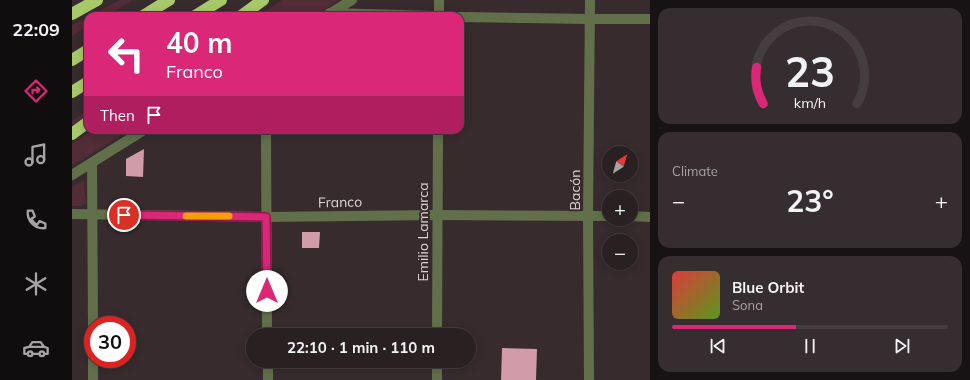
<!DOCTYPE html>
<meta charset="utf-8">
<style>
:root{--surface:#292022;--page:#352d2f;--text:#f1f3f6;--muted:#a5a3a5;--line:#453e40;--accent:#db2777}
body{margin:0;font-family:Mulish,sans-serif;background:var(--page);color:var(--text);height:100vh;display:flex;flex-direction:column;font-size:15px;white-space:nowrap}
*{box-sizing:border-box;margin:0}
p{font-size:13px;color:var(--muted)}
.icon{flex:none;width:22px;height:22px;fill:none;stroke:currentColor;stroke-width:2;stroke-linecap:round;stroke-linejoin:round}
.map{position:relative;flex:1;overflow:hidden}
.sheet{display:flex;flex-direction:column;gap:8px;padding:8px;background:#171213;width:320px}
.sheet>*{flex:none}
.guide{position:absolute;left:12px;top:12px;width:380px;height:122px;border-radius:12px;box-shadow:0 2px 10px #0003,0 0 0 1px var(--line);background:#db2777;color:#fff;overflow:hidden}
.needle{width:26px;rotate:37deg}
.tools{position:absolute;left:530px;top:146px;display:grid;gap:8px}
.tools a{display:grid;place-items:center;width:36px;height:36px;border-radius:50%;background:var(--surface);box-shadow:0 2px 10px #0003,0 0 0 1px var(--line);font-size:20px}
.speed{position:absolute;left:12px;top:316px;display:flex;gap:8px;font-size:20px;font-weight:700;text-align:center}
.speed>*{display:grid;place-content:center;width:52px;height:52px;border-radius:50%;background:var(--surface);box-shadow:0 2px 10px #0003,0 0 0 1px var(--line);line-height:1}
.speed .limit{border:6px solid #d22;background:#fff;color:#111}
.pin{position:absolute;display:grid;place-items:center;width:34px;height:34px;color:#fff;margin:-17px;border:2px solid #fff;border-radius:50%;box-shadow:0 1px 4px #0007}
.me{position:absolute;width:44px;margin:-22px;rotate:0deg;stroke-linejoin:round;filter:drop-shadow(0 0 3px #0008)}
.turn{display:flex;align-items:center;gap:14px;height:84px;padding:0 16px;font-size:18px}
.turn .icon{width:52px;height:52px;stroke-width:2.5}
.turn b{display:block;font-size:28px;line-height:34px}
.then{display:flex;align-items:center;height:38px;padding:0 16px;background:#0003;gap:8px;font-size:15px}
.big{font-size:30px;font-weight:700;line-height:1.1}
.sheet .tile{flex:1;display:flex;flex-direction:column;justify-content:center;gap:6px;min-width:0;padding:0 14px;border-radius:12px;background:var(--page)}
.sheet .dial{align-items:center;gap:0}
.dial svg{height:104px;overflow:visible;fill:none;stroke:var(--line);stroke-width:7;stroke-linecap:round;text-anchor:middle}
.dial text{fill:var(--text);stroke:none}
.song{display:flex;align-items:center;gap:12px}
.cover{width:48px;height:48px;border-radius:6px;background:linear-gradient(135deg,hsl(0 70% 55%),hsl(90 70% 35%))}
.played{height:4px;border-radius:2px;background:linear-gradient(90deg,var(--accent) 45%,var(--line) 45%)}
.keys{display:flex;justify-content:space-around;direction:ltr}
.heat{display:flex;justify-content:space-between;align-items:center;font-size:22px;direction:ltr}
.trip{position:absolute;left:174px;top:328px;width:230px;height:40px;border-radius:20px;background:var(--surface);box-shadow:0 2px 10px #0003,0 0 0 1px var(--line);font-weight:700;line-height:40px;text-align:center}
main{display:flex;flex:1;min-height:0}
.tabs{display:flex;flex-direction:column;width:72px;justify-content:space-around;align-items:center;background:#100d0e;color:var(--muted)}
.tabs .icon{width:28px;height:28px}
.tabs .current{color:var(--accent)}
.tabs b{font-size:18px;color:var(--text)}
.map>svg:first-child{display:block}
</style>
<main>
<nav class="tabs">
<b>22:09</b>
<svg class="icon current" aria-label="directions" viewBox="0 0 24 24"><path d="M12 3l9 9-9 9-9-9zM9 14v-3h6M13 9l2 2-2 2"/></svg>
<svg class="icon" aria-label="music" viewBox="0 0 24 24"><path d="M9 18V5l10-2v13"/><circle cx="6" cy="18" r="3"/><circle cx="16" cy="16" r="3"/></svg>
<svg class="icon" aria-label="phone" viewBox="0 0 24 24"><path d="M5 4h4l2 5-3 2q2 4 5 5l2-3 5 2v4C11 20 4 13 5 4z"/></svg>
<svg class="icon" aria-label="climate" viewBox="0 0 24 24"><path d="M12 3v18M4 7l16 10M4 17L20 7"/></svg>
<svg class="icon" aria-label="car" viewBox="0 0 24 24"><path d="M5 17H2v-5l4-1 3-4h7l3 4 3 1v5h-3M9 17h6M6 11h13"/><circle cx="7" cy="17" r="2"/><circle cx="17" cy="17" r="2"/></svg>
</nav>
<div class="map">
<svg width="578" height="380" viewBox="0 0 578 380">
<rect width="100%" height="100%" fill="#372b2e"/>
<g fill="#522c37">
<polygon points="48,0 61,0 34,16 17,16"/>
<polygon points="210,0 268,0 242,16 187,16"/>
<polygon points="16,17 16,26 0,36 0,25"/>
<polygon points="16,110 16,115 0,125 0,121"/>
<polygon points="20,130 57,130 0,166 0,144"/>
<polygon points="12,180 14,203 10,206 0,206 0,187"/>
</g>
<g fill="#d19ba9">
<polygon points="72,149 71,177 54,176 54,159"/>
<polygon points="230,232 248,232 247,248 230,248"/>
<polygon points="430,348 465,349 464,380 429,380"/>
</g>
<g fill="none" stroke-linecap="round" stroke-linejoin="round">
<g stroke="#61704b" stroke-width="10">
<polyline points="258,13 362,16"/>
<polyline points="257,14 280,0"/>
<polyline points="367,16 367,0"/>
<polyline points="388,17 517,19 578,19"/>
<polyline points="194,130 195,335"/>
<polyline points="20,163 21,325"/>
<polyline points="0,175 72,130"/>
<polyline points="0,214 195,217 364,215 537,216"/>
<polyline points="559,216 578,217"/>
<polyline points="365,335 366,130"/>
<polyline points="21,359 21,380"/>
<polyline points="196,361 196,380"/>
<polyline points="365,361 365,380"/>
<polyline points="517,380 516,216 518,0"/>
</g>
<g stroke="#a7c96a" stroke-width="12">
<polyline points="0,14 25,0"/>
<polyline points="71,16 97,0"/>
<polyline points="123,16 149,0"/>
<polyline points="169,16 191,0"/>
<polyline points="0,60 16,50"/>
<polyline points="0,92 16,82"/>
<polyline points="0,134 16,122"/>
</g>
</g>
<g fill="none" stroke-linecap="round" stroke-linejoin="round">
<defs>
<polyline id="route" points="52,215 194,217 195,291"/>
</defs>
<use href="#route" stroke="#8e194d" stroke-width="10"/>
<use href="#route" stroke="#db2777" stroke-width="7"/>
<polyline stroke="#f59e0b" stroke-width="7" points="114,216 157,216"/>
</g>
<g text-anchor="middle" stroke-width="4" stroke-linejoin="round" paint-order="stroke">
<g font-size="14" fill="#dcd4d6" stroke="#372b2e">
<text transform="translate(503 190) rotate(-90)" y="5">Bacón</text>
<text transform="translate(268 202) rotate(-1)" y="5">Franco</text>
<text transform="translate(351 232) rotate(-90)" y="5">Emilio Lamarca</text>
</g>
</g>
</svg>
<div class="tools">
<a><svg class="needle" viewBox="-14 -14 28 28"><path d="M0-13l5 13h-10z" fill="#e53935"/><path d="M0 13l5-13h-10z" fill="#a5a3a5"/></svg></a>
<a>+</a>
<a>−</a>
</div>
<div class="speed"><div class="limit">30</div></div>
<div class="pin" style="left:52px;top:215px;background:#d93025"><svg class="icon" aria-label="arrive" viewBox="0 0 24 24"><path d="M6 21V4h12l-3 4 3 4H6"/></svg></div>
<svg class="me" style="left:195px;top:291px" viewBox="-20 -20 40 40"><circle r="19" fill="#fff"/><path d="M0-13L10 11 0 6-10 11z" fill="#db2777"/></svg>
<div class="trip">22:10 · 1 min · 110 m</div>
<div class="guide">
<div class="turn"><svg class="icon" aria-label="left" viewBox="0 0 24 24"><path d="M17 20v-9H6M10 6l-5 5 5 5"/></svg><div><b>40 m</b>Franco</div></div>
<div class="then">Then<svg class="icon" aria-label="arrive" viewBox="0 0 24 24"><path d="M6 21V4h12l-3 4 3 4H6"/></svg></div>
</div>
</div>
<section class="sheet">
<div class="tile dial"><svg viewBox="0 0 100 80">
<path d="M14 69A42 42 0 1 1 86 69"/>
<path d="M14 69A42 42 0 0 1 9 41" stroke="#db2777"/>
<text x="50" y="56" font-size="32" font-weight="700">23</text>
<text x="50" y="72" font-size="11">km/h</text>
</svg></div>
<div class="tile"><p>Climate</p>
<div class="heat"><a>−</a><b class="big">23°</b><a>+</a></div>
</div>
<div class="tile">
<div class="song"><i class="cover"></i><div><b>Blue Orbit</b><p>Sona</p></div></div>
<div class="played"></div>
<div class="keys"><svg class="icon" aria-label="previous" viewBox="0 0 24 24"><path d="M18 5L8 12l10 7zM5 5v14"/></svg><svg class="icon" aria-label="pause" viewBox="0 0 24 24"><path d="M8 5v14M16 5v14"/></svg><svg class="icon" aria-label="next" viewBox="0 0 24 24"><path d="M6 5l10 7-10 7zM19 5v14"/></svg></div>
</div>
</section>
</main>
